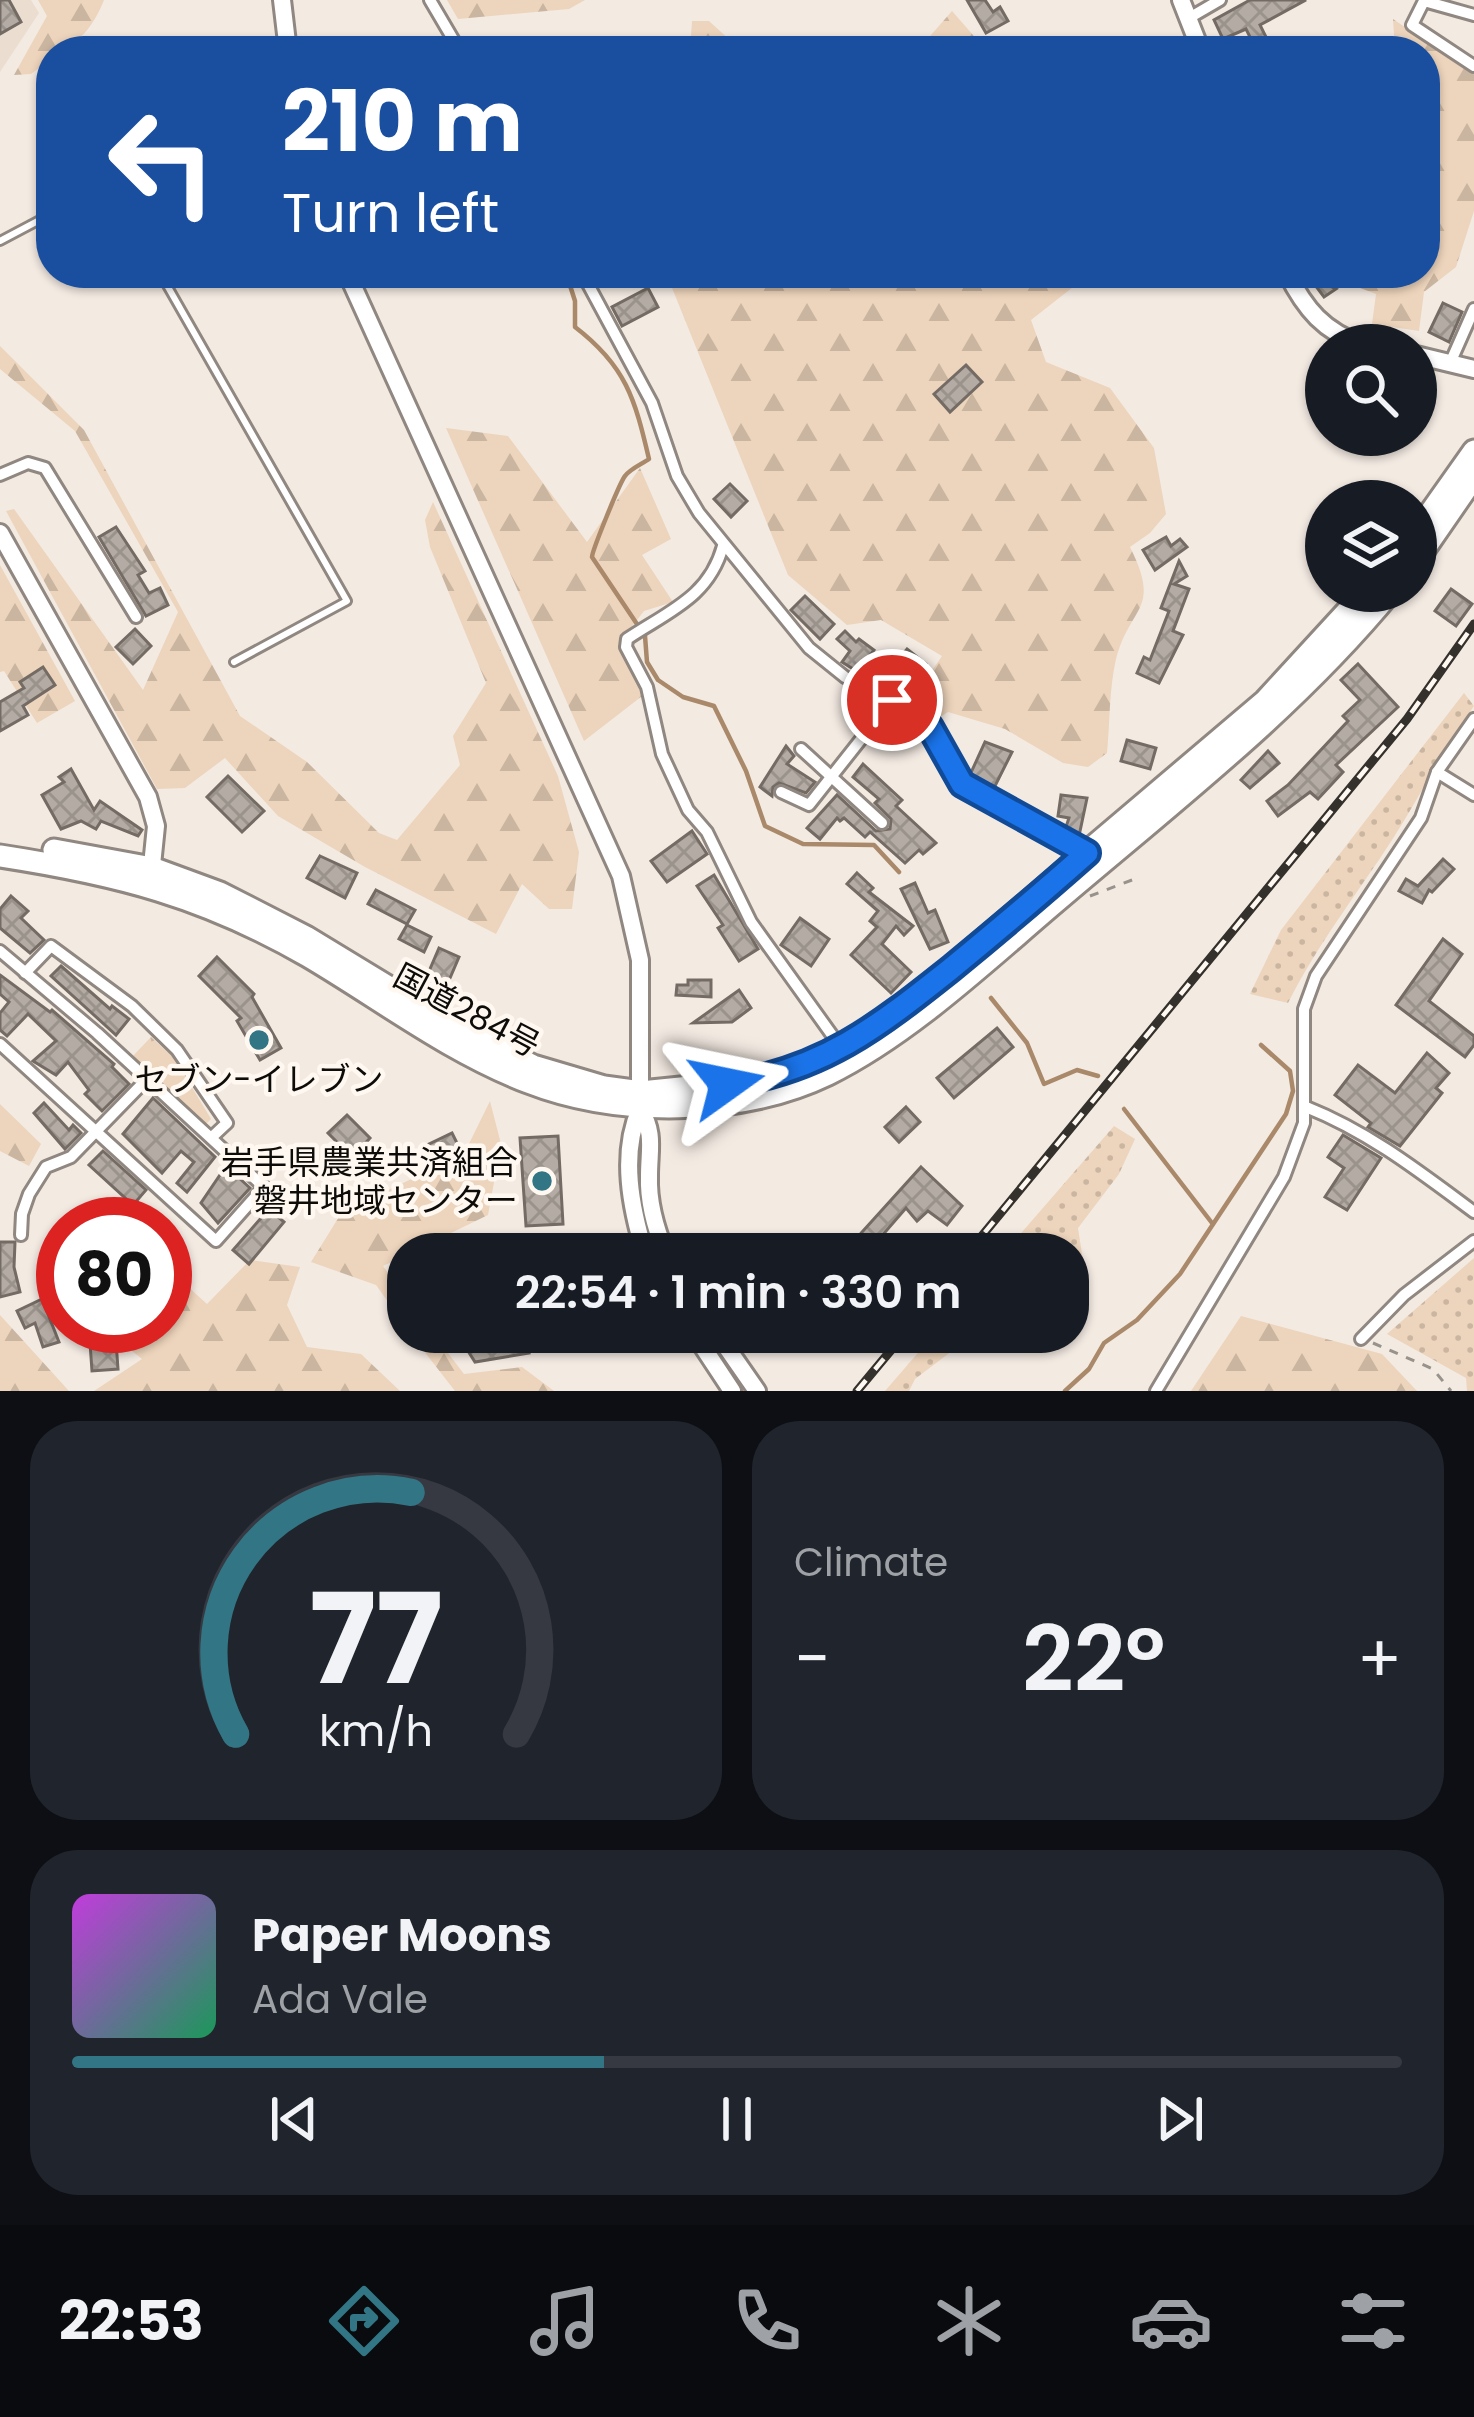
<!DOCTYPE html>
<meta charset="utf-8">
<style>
:root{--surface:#171b24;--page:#20242c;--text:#f1f3f6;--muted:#9ea1a6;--line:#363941;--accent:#327585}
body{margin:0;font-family:Poppins,"Noto Sans JP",sans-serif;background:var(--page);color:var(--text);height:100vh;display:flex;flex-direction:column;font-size:45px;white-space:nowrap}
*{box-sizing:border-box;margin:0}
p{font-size:39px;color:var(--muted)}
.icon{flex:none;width:66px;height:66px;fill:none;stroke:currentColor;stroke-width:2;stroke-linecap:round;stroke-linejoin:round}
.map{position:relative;height:1391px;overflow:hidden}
.details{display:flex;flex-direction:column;gap:30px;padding:30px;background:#0d0f14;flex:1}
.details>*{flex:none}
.top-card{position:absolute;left:36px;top:36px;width:1404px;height:252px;border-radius:48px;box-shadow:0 3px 9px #0004;background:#1a4fa0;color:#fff;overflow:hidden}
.buttons{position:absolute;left:1305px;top:324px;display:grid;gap:24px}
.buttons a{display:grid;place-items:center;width:132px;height:132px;border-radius:50%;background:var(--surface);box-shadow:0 3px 9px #0004;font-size:60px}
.speed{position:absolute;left:36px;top:1197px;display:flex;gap:24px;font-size:60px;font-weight:700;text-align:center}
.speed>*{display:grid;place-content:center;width:156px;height:156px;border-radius:50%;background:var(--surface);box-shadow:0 3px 9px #0004;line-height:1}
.speed .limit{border:18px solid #d22;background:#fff;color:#111}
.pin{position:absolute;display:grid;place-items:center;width:102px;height:102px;color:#fff;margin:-51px;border:6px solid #fff;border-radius:50%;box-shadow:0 3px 12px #0007}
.me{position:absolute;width:132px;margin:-66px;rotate:78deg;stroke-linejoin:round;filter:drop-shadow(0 0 9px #0008)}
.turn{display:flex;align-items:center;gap:42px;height:252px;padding:0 48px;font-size:54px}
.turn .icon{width:156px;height:156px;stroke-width:2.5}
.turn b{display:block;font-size:84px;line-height:102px}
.big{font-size:90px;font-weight:600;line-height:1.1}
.details .tile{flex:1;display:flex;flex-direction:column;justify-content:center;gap:18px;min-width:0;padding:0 42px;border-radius:48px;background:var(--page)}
.details .dial{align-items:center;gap:0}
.dial svg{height:312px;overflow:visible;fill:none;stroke:var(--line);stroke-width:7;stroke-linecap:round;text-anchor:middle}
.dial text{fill:var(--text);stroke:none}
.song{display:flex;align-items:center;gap:36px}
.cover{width:144px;height:144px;border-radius:18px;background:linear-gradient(135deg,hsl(290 70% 55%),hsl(150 70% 35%))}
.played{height:12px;border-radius:6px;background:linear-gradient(90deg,var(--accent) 40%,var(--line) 40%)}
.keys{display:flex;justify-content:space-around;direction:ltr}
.heat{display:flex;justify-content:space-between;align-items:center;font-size:66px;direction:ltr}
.details .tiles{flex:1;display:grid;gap:30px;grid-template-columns:1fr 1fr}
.tile:last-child{grid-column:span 2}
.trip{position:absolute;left:387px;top:1233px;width:702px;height:120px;border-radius:48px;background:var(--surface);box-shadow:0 3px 9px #0004;font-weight:600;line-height:120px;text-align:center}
.tab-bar{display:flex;height:192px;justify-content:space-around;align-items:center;background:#090b0e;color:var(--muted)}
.tab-bar .icon{width:84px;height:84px}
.tab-bar .active{color:var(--accent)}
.tab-bar b{font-size:54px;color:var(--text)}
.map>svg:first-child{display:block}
</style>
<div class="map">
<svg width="1474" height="1391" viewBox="0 0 1474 1391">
<defs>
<pattern id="grass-dots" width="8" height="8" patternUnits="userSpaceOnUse" patternTransform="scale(3)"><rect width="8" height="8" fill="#edd4bc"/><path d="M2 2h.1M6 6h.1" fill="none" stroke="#cab5a0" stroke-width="1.8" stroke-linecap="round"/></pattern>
<pattern id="forest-firs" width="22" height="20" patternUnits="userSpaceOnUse" patternTransform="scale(3)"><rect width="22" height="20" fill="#edd4bc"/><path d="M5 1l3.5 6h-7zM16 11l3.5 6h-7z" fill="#cab5a0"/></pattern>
<pattern id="park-tufts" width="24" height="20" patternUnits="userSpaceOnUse" patternTransform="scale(3)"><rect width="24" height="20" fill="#edd4bc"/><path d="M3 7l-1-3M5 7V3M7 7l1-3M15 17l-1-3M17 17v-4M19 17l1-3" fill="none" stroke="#cab5a0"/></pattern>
<pattern id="building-cross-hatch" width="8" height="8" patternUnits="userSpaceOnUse" patternTransform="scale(3)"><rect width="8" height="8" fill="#b4aca4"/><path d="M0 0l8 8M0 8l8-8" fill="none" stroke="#9a938c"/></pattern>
</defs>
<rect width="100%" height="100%" fill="#f3eae2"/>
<polygon fill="#ebded0" points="0,0 31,0 39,13 0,72"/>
<g fill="url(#grass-dots)">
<path d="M1464 693 1474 706C1443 749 1421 795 1392 840 1357 894 1317 945 1288 1003L1250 994 1281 930Z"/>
<polygon points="1114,1126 1135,1139 1119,1174 1078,1228 1089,1300 1074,1330 1068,1327 1068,1254 1003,1254"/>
<polygon points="1474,1258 1474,1391 1467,1391 1466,1378 1387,1334"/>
<polygon points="936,1332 977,1332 915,1379 909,1391 885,1391"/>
</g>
<g fill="url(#forest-firs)">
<path d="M38 0H104C95 23 78 49 51 51V59L31 74 14 75 47 16Z"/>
<polygon points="447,0 585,0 569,9 458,19"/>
<polygon points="952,11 987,51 917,51"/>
<polygon points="1393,19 1474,74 1474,211 1456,267 1424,292 1419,331 1372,324 1376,294 1347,283 1357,273 1425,273 1425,51 1395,51"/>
<polygon points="692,21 709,21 742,51 690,51"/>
<path d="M666 273H1091L1031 320 1046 362 1110 388 1154 448 1166 514 1150 533 1130 547C1162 611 1130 605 1116 659 1109 689 1110 723 1107 753L1088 767 1063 763 1005 729 948 712 934 721 918 691 942 656 881 620 847 625 788 575Z"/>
<polygon points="0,346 84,430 240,716 307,762 379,833 397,840 460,765 453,736 486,683 430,547 425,520 433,502 558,776 579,852 572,909 549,909 522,884 496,934 365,867 278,816 225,758 185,788 157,789 6,511 14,509 143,690 178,612 75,431 0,369"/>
<polygon points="446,428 508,436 587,542 640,468 671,539 642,555 673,602 644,611 619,643 646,693 584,741"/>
<polygon points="0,565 75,701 37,723 4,671 0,672"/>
<polygon points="490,1101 501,1144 488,1215 383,1266 408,1299 408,1330 376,1285 311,1262 342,1212 464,1154"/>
<polygon points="0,1104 41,1144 29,1166 0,1151"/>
<polygon points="250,1260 300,1267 287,1305 307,1347 361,1354 400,1391 94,1391 142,1359 101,1326 165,1326 165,1266 207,1304"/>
<polygon points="0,1315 69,1391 0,1391"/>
<polygon points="1241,1316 1382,1354 1417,1391 1191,1391"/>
<polygon points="409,1332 432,1332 464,1374 522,1367 554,1391 455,1391"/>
</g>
<polygon fill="url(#park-tufts)" points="151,1037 175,1059 211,1119 205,1125 131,1058"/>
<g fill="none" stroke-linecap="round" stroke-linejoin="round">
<g stroke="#a98969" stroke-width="4.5">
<path d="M566 273 575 301V327C626 366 635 399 649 459 642 464 630 469 625 476 620 482 592 551 592 557L645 636 647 662 658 680 683 697 714 706 746 771 765 826 803 844 874 845 899 872"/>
<polyline points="991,998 1027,1043 1044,1084 1077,1070 1098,1076"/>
<polyline points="1124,1109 1212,1223"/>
<polyline points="1065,1391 1089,1369 1104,1343 1137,1320 1180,1274 1286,1114 1293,1091 1290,1071 1261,1045"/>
</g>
</g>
<g fill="url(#building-cross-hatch)" stroke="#736b64" stroke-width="3">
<polygon points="0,0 9,0 21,22 0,34"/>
<polygon points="967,0 985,0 993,12 1000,7 1008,21 986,33"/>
<polygon points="1250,0 1306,0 1260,25 1273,51 1257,51 1246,29 1223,39 1214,20"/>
<polygon points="1306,273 1349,273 1330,286 1336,289 1324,297"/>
<polygon points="648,288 658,307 622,326 612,307"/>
<polygon points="1443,303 1462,312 1449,342 1429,332"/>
<polygon points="966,365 982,382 950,412 934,394"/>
<polygon points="730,484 747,501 731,517 714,499"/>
<polygon points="116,527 145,571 138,575 149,593 160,588 168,605 146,616 99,537"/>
<polygon points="1166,537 1171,546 1180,539 1187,547 1155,570 1143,550"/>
<polygon points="1179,561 1187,576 1174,584 1189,589 1173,631 1183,635 1159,683 1137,673 1144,657 1150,660 1169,611 1161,608"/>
<polygon points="1451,589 1472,604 1456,626 1435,611"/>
<polygon points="805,596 834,624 820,639 791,610"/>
<polygon points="135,629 151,646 133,664 116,647"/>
<polygon points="845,631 856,642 859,639 874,650 858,672 842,662 850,651 837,639"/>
<polygon points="907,649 926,664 906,688 887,673"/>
<polygon points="1358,664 1398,707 1336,765 1343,772 1318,799 1310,792 1278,816 1267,801 1288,785 1348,721 1343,716 1360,700 1341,680"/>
<polygon points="43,667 55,685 23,706 28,715 0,731 0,702 24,688 20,682"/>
<polygon points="1127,740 1156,748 1150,769 1121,761"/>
<polygon points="985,742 1012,752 993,790 969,777"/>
<polygon points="786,746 794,756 787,764 815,782 806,793 779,783 773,787 772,796 760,787"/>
<polygon points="1268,751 1279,763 1250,788 1241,780"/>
<polygon points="863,764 902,800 896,806 936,843 923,854 919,850 905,863 870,832 865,837 844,818 840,821 837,818 820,839 807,828 837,795 876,831 890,829 891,819 875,803 879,799 853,777"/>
<polygon points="71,769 94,810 100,801 142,830 138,836 101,821 96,829 81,821 61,829 42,795 64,782 59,777"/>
<polygon points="228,776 264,811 242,832 207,797"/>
<polygon points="1061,795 1087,798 1079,836 1065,830 1069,818 1058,816"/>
<polygon points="692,831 707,854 667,882 651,861"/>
<polygon points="320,856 357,873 345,898 307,878"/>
<polygon points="1443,859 1454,869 1432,892 1429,890 1422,903 1399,891 1406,879 1418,886"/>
<polygon points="857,873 873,888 869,892 913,926 904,935 896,926 882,944 911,972 891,993 851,955 877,927 870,921 878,911 847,884"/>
<polygon points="714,875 758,949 739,961 718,928 723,925 697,886"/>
<polygon points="915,883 928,913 935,910 948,942 930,949 901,889"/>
<polygon points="376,890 415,910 407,924 368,904"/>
<polygon points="11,896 28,911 21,918 44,940 30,953 0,928 0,909"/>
<polygon points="800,918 829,939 811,966 781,945"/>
<polygon points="407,925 431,937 424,952 399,939"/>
<polygon points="1443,939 1462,954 1429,1001 1474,1036 1474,1045 1465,1057 1396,1005"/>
<polygon points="439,948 459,957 444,992 424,983"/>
<polygon points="217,957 254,994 252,997 281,1048 260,1060 237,1021 241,1018 199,976"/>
<polygon points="61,966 110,1009 112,1006 129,1019 116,1035 51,976"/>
<polygon points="0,975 50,1012 52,1010 114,1064 112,1067 129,1084 102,1111 85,1094 89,1090 68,1062 56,1075 33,1061 56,1041 28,1014 7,1036 0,1030 0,1013 9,1002 0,994"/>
<polygon points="688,980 711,980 711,997 676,995 677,985 688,985"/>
<polygon points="739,990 751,1008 732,1022 693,1023"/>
<polygon points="997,1028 1013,1047 954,1098 937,1078"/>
<polygon points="1427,1053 1449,1073 1436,1088 1442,1093 1400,1146 1368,1127 1371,1123 1335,1095 1358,1065 1395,1093"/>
<polygon points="153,1098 215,1157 187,1192 177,1183 194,1162 181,1151 162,1173 123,1134"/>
<polygon points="44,1103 69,1130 73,1125 81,1133 65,1149 34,1113"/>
<polygon points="906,1107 920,1122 899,1142 885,1127"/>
<polygon points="347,1115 370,1138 352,1157 328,1133"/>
<polygon points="452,1133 459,1147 431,1162 423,1147"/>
<polygon points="1343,1135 1381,1158 1347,1210 1325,1197 1344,1168 1328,1157"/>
<polygon points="558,1136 563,1224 526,1226 520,1138"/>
<polygon points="103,1151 146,1190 133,1205 89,1165"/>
<polygon points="226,1166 250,1188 218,1223 201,1203"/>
<polygon points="921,1167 962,1206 947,1225 928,1211 917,1221 906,1208 867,1253 853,1242"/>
<polygon points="269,1209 284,1222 249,1264 233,1250"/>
<polygon points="0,1242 15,1242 14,1267 20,1292 0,1297"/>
<polygon points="42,1299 59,1342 43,1347 35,1323 25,1328 17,1311"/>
<polygon points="456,1332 524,1332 529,1353 475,1362"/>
<polygon points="116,1341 118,1369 92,1371 90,1343"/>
</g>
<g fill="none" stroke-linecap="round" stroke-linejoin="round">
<defs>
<g id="lane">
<polyline points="0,241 51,214"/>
<polyline points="160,273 347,601 234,662"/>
</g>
<g id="street">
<polyline points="430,0 460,51"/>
<polyline points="1474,15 1424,1 1412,25 1474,66"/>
<polyline points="1189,18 1220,0"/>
<polyline points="582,273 652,403 677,476 699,513 809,648 845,677 892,700 930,727 962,784 1086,853"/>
<polyline points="1451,361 1474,309"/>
<polyline points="0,475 28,463 45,468 136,617"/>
<path d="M723 546C709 597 669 611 627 639L626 647 647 687 662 754 688 810 707 832 751 922 842 1049"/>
<polyline points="801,749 882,823"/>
<polyline points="1437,772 1474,795"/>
<polyline points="781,792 809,805 892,700"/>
<polyline points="0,951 97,1033 264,1187 216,1241 0,1044"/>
<polyline points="25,973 51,946 132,1006 177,1050 227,1123 212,1137"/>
<path d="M1306 1107C1369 1132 1420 1172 1474 1212"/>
<polyline points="21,1235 22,1214 29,1194 46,1167 71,1157 147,1079"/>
<polyline points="1361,1339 1404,1295 1474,1241"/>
<polyline points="1156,1391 1284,1177 1304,1123 1304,1009 1316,976 1421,818 1437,772 1474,719"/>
</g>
<g id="secondary">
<polyline points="282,0 288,51"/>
<polyline points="1181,0 1201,51"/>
<path d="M347 273 621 876 640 960V1109C620 1154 631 1208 645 1254"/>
<path d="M1287 273C1305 309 1324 332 1363 345"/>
<polyline points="1416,355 1474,369"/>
<polyline points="0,533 148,797 156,826 151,875"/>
<path d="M640 1109C655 1133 649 1149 649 1176 648 1202 656 1230 666 1254"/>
<polyline points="693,1332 732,1391"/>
<polyline points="716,1332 757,1391"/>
</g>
<g id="highway">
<polyline points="1416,533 1474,451"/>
<polyline points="1416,561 1474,477"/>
<polyline points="54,850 152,868 220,893 306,937 449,1024 533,1066 604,1087 641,1092 760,1080 816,1062 888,1021 1265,701 1366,591"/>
<path d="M0 856C117 874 204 896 308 956 381 999 448 1051 528 1082 618 1117 741 1116 828 1074 911 1033 989 958 1059 899 1174 801 1295 708 1391 591"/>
</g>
</defs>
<use href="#lane" stroke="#8f8780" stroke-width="12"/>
<use href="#street" stroke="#8f8780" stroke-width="16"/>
<use href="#secondary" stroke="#8f8780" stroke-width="22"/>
<use href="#highway" stroke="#8f8780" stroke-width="27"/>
<g stroke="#98928c" stroke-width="3" stroke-dasharray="9 9" stroke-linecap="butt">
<polyline points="1090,896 1140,877"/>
<polyline points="1373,1343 1433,1369 1451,1391"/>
</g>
<use href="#lane" stroke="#fff" stroke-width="6"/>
<use href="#street" stroke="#fff" stroke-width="10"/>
<use href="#secondary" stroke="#fff" stroke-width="16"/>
<use href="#highway" stroke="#fff" stroke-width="21"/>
<defs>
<g id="rail">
<polyline points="967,1254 1407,719 1474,624"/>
<polyline points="857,1391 906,1332"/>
</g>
</defs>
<use href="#rail" stroke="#34312d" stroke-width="9"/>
<use href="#rail" stroke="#fff8f1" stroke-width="4.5" stroke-dasharray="14" stroke-linecap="butt"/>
</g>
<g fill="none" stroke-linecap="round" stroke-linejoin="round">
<defs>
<path id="route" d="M727 1084C823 1071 880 1025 953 967 998 930 1043 892 1087 853L962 784 930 727 892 700"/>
</defs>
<use href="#route" stroke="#114b97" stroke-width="30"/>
<use href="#route" stroke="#1a73e8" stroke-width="21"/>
</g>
<g fill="#327585" stroke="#fff8f1" stroke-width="4.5">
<circle cx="259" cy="1040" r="12"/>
<circle cx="542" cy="1181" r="12"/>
</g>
<g text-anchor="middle" stroke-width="9" stroke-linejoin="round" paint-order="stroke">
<g font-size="33" fill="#0e0c09" stroke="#fff8f1">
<text transform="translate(467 1010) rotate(28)" y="12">国道284号</text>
</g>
<g font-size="33" fill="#0e0c09" stroke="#fff8f1">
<text x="259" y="1091">セブン-イレブン</text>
<text x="518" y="1174" text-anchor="end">岩手県農業共済組合<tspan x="518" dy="38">磐井地域センター</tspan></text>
</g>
</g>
</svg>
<div class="buttons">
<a><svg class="icon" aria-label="search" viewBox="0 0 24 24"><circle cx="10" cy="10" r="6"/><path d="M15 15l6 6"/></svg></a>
<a><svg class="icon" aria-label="layers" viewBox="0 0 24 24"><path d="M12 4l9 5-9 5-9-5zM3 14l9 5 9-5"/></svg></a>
</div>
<div class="speed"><div class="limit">80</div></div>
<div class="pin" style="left:892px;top:700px;background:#d93025"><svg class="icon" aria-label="arrive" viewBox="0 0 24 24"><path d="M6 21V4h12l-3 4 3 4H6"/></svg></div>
<svg class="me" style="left:727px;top:1084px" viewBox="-20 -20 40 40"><path d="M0-17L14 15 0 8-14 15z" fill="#1a73e8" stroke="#fff" stroke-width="4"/></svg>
<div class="trip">22:54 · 1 min · 330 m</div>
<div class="top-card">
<div class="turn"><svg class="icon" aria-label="left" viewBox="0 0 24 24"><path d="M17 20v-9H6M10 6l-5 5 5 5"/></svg><div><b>210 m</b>Turn left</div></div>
</div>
</div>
<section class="details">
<div class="tiles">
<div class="tile dial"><svg viewBox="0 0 100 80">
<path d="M14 69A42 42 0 1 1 86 69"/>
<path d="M14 69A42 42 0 0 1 59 7" stroke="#327585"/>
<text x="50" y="56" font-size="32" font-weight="700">77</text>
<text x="50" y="72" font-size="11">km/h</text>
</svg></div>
<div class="tile"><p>Climate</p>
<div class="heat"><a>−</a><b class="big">22°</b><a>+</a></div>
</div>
<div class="tile">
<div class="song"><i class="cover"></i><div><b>Paper Moons</b><p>Ada Vale</p></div></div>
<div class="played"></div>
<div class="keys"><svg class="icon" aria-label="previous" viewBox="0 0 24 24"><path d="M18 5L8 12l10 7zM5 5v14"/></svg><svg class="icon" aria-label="pause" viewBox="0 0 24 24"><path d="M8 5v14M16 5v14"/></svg><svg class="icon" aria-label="next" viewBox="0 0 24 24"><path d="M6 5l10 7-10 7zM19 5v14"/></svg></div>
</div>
</div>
</section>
<nav class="tab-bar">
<b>22:53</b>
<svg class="icon active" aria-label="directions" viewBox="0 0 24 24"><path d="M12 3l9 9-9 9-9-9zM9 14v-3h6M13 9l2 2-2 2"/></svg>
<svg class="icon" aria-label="music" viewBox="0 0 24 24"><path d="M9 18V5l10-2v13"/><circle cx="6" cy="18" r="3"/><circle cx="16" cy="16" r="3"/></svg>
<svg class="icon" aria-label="phone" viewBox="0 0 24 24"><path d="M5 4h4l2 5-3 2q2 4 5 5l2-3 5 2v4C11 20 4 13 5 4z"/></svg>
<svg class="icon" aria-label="climate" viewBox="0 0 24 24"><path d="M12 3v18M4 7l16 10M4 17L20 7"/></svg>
<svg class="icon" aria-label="car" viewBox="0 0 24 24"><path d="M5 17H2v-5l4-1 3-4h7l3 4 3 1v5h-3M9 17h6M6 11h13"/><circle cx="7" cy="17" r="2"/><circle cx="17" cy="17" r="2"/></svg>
<svg class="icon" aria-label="filters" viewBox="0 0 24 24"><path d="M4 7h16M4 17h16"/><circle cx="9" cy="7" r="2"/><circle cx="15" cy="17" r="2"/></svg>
</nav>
